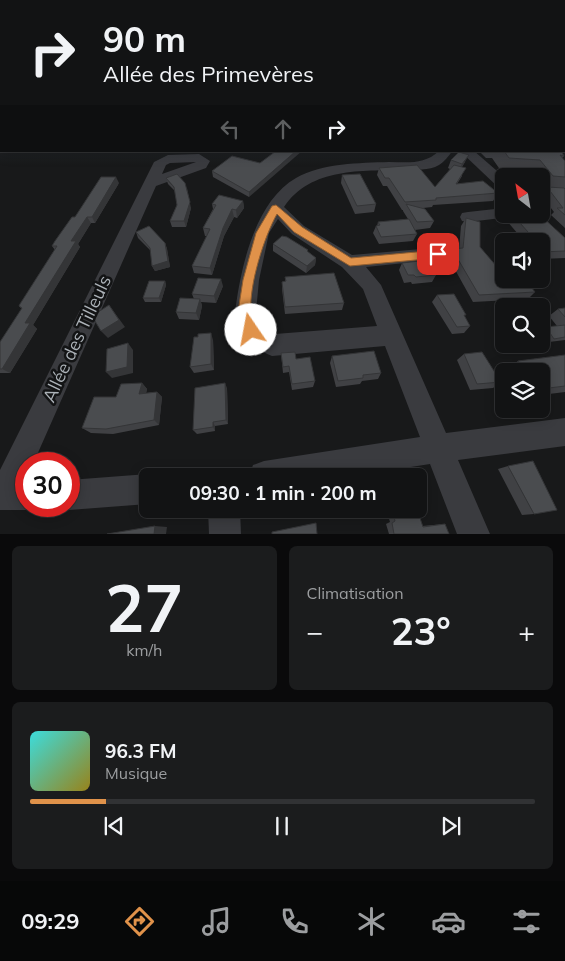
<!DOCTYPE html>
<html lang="fr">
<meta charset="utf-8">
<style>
:root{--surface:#121314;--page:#1b1c1d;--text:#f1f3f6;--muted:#9c9ea0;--line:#313234;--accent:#e0924a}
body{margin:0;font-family:Mulish,sans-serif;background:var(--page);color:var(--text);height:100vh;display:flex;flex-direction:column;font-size:19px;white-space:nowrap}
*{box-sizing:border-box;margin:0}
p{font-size:16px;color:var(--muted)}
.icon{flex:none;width:28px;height:28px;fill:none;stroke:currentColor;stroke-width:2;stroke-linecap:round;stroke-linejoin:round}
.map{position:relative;height:534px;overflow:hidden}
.sheet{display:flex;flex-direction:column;gap:12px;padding:12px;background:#0a0a0b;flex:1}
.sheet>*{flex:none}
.guide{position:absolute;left:0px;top:0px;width:565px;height:152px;box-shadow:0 2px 12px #0003,0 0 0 1px var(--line);background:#121314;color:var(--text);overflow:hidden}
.needle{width:32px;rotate:329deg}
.tools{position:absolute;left:495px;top:168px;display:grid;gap:10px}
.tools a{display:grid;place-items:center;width:55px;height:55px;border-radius:8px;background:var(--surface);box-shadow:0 2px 12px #0003,0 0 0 1px var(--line);font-size:25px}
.speed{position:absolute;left:15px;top:452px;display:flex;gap:10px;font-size:25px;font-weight:700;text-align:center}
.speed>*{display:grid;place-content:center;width:65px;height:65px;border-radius:50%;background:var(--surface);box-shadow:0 2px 12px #0003,0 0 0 1px var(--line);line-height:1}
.speed .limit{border:8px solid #d22;background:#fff;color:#111}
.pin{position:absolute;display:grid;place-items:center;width:42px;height:42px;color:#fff;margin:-21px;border-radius:10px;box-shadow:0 2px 8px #0006}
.me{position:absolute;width:55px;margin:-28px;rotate:348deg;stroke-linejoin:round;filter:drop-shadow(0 0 4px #0008)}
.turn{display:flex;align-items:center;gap:18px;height:105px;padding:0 20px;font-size:22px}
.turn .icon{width:65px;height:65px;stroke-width:2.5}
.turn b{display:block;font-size:35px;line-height:42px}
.lanes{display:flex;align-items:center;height:48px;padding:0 20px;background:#0003;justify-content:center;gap:25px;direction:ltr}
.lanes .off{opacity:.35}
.big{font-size:38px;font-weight:700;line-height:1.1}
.sheet .card{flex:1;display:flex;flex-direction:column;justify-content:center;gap:8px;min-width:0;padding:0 18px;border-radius:8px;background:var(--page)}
.sheet .dial{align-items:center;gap:0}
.dial b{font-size:65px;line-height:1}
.song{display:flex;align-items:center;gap:15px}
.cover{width:60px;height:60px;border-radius:8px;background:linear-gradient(135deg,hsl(180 70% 55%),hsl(50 70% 35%))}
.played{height:5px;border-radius:2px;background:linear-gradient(90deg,var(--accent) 15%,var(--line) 15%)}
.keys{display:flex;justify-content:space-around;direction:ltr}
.heat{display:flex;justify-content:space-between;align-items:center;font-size:28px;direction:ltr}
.sheet .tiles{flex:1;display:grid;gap:12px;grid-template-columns:1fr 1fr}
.card:last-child{grid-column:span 2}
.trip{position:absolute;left:139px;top:468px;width:288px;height:50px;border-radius:8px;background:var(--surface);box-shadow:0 2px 12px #0003,0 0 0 1px var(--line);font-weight:700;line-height:50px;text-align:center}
.tab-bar{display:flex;height:80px;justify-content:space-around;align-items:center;background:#070808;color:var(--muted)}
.tab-bar .icon{width:35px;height:35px}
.tab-bar .selected{color:var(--accent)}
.tab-bar b{font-size:22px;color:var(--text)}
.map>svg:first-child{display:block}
</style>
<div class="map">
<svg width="565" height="534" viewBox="0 0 565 534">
<rect width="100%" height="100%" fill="#18191a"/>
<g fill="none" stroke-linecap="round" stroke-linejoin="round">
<g fill="#3a3b3f" fill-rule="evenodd">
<rect x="564" y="95" width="1" height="6"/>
<path d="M439 151H452C449 156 444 162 439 165 429 171 415 169 404 170 362 171 311 167 284 207L304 226 352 255 433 248C440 241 443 237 453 240L456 244 444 259 366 267 381 285 446 433 565 418V446L458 460 490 534H457L430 464 353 476H249L253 465 264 461 420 437 385 346 272 356C251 347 232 329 236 305 242 263 256 201 296 178 323 163 359 163 389 162 408 162 424 165 439 151ZM278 219 292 234 342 267 363 289 377 326 275 334 260 324 256 312 259 280 269 233Z"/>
<polygon points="460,151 474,151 504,177 504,189 499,188"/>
<path d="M199 154 210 161 206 168 156 186 33 464H26V506H36L26 510H0V470L154 162 168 155ZM196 162 162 174 166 165 170 163Z"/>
<polygon points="504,208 504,214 511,214 510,217 468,222 462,221 460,217 462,213 468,212"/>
<polygon points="148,474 154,476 148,476 148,504 69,510 59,506 69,506 69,480"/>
<polygon points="208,509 240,509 241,534 209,534"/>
</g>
</g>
<g fill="#404144">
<polygon points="479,151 561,151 564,156 562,158 565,161 565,228 551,215 554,212 541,195 544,190 541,187 541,176 533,176 531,173 501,171 492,158 486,158"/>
<polygon points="451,160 465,162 462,167 462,176 457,184 498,193 493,201 433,205 432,207 423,208 434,221 430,228 415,230 417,234 413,241 379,244 373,233 376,226 377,226 378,222 408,219 403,211 403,210 402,210 387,186 383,186 377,175 379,168 435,187 450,169 448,168"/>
<polygon points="260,163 249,197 213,177 212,171"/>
<polygon points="342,175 376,204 374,212 355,214 341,183"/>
<polygon points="166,178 191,208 186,227 172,227 170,221 177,205 175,191 168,184"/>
<polygon points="119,183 95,223 91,223 78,244 80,247 33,325 37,329 10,373 0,373 0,342 22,309 19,306 55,250 52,246 75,217"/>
<polygon points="243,201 244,208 237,218 234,217 224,236 212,275 194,273 192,266 207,236 205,236 203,228 213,209 212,204"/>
<polygon points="510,214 539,214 565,238 565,258 541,259 541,241 524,241 506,220"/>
<polygon points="466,218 480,247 504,279 535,292 528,299 473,302 448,257 452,249 459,249 461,226"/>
<polygon points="136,232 165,243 167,249 170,267 155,271 152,266 151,251 138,238"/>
<polygon points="273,244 308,250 308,252 316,258 315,265 306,273 273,251"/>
<polygon points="402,263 436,275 432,282 412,284 411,282 404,283 399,270"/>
<polygon points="285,277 344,303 342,310 285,314 282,289 282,282 285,281"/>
<polygon points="165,281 166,285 161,302 145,302 143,298"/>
<polygon points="223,286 216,303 201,302 202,306 199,320 179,319 176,312 194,299 192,294"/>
<polygon points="437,295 464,316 470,326 464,333 452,334 432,302"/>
<polygon points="565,308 565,340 549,342 541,331 546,327 557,326 549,316 558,309"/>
<polygon points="213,340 214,370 194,373 190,367"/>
<polygon points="281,353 296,359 315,381 313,387 292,390 289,372 283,373"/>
<polygon points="464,354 501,382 493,388 470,390 457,360"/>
<polygon points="565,355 565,392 541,395 541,371 506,371 505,370 518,361"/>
<polygon points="332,356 381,373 378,379 362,381 360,384 336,387 330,363"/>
<polygon points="142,383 147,389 146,393 157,392 162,397 159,425 113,434 91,433 82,428 116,397"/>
<polygon points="227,388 228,424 215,426 215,431 197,434 193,430"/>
<polygon points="508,466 534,514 522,515 498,469"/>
<polygon points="386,509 417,509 422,526 445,524 449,534 389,534 386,524 390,522"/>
</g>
<g fill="#343537">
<polygon points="296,151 302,151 249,197 249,192"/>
<polygon points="469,155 465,162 458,172 462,164"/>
<polygon points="116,177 119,183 95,223 92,217"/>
<polygon points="187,188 191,208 186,227 184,221"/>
<polygon points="243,201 244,208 237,218 236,210"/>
<polygon points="232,209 234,217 224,236 212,275 210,268 223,228"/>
<polygon points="87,217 91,223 78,244 80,247 33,325 37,329 10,373 2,369 25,323 71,241"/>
<polygon points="165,243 167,249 170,267 155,271 152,266"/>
<polygon points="316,258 315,265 306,273 307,266"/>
<polygon points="221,279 223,286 216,303 214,296"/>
<polygon points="165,281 166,285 161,302 159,298"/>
<polygon points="200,299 202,306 199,320 196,313"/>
<polygon points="109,305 125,327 108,338 101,331"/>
<polygon points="211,333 213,340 214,370 211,364"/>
<polygon points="128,343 133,350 133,373 112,378 106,372"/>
<polygon points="142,383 147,389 145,399 139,394"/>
<polygon points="225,383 227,388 228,424 226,420"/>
<polygon points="157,392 162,397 159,425 154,420"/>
<polygon points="213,422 215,426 215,431 213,427"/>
<polygon points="155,526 167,527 166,534 154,534"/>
</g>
<g fill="#4a4c4f" stroke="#343537">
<rect x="0" y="91" width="1" height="50"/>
<polygon points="564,109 565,114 565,123 564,123"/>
<polygon points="276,151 296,151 249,192 212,171 232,156 260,163"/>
<polygon points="504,151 561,151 564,156 560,155 565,161 565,177 553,176 540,160 509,158"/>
<polygon points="459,152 469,155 462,164 451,160"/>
<polygon points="417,165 435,187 454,165 466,168 456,184 483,181 498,193 436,198 436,200 405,202 389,178 385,178 379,168"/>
<polygon points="177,174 185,183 190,202 184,221 170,221 177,205 174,187 166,178"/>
<polygon points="360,174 376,204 357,206 342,175"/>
<polygon points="101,177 116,177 92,217 87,217 71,241 76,241 25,323 30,323 2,369 0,369 0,342 22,308 19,306 20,304 57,246 52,246 55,241 72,217 75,217"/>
<polygon points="547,187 564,188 565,189 565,215 557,208 563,208"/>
<polygon points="219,195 243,201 236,210 232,209 223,228 210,268 192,266 210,229 203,228 216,205 212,204"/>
<polygon points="406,204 425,209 434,221 417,222"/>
<polygon points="512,214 539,214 565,238 565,251 541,252 541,241 531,241 536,241"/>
<polygon points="466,218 480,222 480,247 504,275 504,279 525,279 535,292 479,295 452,249 463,248"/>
<polygon points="409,219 417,234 381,237 376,226 380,225 378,222"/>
<polygon points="149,226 165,243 168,261 152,266 150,248 136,232"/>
<polygon points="282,236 287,237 308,250 307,251 316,258 307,266 273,244"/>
<polygon points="428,260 436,275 416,277 414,275 408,275 402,263"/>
<polygon points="334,273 344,303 285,307 282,282 286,281 285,277"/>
<polygon points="198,278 221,279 214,296 192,294"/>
<polygon points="149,281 165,281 159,298 143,298"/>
<polygon points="454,294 466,315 464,315 470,326 457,327 437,295"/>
<polygon points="180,298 200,299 196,313 176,312"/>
<polygon points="109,305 119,320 101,331 92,316"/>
<polygon points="565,308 565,317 558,309"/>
<polygon points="565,325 565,337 554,339 546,327"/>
<polygon points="211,333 211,364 190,367 194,337 198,337 198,334"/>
<polygon points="128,343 127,367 106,372 107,349"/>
<polygon points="374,351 381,373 363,375 363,378 338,381 332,356"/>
<polygon points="295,352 296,359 310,357 315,381 292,384 289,366 283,367 281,353"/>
<polygon points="482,352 501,382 477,384 464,354"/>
<polygon points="565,355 565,386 541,389 541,371 525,371 518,361"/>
<polygon points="142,383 139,394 157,392 154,420 106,429 82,428 94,397 116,397 121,384"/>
<polygon points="225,383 226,420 213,422 213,427 193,430 195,388"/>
<polygon points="533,461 557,510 534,514 508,466"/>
<polygon points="392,509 417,509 423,527 445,524 449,534 394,534 392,523 395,521"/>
<polygon points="316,523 317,534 272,534 272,532"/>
<polygon points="155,526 154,534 107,534"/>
</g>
<linearGradient id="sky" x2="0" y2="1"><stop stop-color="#0d0e0e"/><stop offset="0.55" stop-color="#373e49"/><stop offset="1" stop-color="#373e49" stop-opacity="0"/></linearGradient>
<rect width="565" height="165" fill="url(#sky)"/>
<path fill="#e0924a" stroke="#925f30" d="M276 205 302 227 351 258 438 250 443 254 438 258 350 266 294 232 277 214C264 237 249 285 251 311 252 317 255 324 257 330L255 334 251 336 246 334 238 312 243 280 256 233 272 206Z"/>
<g text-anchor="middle" stroke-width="5" stroke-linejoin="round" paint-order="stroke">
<g font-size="18" fill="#acb2b8" stroke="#131415">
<text transform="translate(77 339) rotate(-65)" y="6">Allée des Tilleuls</text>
</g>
</g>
</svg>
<div class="tools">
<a><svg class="needle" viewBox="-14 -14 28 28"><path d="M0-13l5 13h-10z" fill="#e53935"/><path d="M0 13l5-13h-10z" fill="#9c9ea0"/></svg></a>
<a><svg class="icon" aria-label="sound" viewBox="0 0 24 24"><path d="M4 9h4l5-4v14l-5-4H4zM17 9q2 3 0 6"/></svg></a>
<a><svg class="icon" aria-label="search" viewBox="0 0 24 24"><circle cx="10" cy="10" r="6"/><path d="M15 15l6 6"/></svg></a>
<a><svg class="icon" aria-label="layers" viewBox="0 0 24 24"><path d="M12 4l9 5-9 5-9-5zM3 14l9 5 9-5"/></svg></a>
</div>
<div class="speed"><div class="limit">30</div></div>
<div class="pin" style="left:438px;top:254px;background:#d93025"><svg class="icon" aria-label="arrive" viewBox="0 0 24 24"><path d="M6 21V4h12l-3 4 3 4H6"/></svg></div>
<svg class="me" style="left:251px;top:330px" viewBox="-20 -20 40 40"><circle r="19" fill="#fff"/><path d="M0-13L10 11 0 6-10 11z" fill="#e0924a"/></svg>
<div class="trip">09:30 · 1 min · 200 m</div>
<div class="guide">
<div class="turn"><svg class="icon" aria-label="right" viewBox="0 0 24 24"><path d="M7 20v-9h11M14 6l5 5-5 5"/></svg><div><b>90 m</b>Allée des Primevères</div></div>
<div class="lanes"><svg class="icon off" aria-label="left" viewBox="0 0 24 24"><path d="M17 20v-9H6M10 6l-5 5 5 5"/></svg><svg class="icon off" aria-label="ahead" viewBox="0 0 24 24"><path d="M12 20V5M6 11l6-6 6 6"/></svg><svg class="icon" aria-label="right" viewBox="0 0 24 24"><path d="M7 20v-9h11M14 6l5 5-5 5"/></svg></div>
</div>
</div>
<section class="sheet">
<div class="tiles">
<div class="card dial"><b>27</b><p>km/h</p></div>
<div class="card"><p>Climatisation</p>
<div class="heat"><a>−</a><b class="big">23°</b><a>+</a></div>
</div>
<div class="card">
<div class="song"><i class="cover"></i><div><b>96.3 FM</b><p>Musique</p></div></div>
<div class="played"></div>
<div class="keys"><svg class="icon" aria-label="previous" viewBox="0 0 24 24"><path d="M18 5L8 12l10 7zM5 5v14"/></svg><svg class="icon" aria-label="pause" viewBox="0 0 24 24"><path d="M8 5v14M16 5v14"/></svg><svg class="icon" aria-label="next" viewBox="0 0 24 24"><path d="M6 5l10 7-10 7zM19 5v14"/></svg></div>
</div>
</div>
</section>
<nav class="tab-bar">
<b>09:29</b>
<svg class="icon selected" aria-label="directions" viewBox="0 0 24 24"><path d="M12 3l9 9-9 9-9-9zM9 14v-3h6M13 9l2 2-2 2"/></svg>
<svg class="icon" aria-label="music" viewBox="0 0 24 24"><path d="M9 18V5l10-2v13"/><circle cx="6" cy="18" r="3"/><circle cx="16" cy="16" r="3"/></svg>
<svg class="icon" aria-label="phone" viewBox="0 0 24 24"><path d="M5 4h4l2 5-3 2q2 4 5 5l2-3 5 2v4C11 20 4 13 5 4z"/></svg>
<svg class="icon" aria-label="climate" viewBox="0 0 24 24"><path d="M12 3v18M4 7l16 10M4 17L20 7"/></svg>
<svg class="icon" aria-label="car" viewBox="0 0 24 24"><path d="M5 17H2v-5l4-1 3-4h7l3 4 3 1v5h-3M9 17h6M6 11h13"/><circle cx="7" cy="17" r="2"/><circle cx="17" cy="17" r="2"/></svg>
<svg class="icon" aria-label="filters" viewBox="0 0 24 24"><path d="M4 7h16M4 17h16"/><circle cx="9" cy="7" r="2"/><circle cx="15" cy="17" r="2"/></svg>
</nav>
